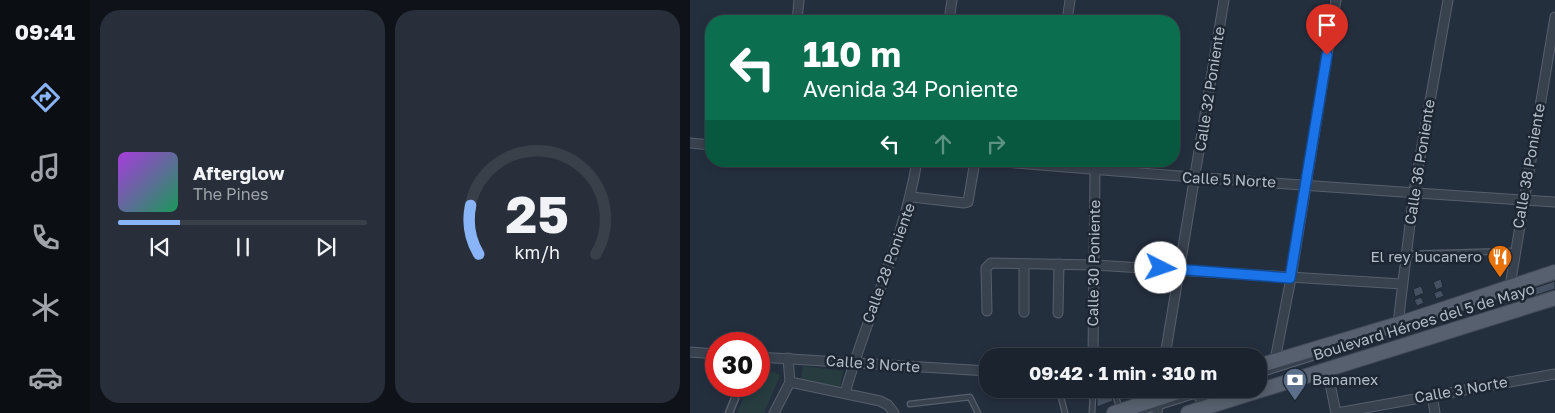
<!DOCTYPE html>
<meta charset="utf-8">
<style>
:root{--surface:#1b232e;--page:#282f3a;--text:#f1f3f6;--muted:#a0a4aa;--line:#39404a;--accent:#8ab4f8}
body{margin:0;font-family:"Golos Text",sans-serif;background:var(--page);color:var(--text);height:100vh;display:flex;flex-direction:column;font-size:19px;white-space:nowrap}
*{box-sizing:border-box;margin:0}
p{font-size:16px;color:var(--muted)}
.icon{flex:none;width:28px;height:28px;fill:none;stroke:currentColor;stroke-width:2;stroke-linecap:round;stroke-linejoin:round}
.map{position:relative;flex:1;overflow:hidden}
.sheet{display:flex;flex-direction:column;gap:10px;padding:10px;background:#0f1319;width:600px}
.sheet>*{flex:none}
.top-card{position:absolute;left:15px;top:15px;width:475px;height:152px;border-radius:20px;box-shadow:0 2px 8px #0003,0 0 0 1px var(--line);background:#0b6e4f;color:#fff;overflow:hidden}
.speed{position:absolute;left:15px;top:332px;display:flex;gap:10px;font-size:25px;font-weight:700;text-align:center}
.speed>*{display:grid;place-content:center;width:65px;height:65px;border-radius:50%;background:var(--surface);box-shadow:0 2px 8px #0003,0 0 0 1px var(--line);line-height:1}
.speed .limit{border:8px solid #d22;background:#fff;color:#111}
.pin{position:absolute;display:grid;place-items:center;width:42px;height:42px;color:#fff;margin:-51px -21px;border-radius:50% 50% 50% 0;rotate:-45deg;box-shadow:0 0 5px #0007}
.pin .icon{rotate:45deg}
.me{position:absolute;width:55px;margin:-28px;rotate:94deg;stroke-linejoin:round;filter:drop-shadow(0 0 4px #0008)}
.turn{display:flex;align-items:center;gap:18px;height:105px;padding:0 15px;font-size:22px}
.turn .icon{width:65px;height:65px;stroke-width:2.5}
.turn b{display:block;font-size:35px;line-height:42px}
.lanes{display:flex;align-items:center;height:48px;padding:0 15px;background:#0003;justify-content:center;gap:25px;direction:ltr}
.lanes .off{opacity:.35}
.sheet .card{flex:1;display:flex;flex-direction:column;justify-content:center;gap:8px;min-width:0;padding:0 18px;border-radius:20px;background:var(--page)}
.sheet .dial{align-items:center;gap:0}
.dial svg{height:130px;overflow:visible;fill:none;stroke:var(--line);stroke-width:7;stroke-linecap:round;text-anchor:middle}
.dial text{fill:var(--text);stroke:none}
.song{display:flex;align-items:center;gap:15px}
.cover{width:60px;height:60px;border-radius:8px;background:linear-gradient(135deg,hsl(280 70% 55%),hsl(150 70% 35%))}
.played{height:5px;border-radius:2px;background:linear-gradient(90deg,var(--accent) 25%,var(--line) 25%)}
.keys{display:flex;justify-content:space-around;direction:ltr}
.sheet .tiles{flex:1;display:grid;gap:10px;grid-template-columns:repeat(2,1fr)}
.trip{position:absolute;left:289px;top:348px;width:288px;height:50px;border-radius:20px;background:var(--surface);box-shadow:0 2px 8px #0003,0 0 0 1px var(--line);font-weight:700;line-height:50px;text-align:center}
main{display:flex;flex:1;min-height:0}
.menu{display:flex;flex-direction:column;width:90px;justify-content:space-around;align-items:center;background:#0b0e12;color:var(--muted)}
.menu .icon{width:35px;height:35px}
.menu .active{color:var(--accent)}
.menu b{font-size:22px;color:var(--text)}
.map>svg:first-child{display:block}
</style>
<main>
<nav class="menu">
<b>09:41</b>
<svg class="icon active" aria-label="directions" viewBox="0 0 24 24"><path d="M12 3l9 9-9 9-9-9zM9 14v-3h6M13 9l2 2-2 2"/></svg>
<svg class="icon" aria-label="music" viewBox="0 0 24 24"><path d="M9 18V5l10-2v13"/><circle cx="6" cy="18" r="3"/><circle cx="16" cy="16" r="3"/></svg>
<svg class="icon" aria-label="phone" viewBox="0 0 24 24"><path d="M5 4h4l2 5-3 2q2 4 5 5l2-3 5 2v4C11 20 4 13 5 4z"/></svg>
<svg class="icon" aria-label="climate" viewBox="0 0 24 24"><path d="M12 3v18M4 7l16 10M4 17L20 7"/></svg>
<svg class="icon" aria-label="car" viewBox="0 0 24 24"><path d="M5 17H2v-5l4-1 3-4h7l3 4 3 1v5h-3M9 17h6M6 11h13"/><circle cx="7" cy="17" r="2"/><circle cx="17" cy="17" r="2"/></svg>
</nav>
<section class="sheet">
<div class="tiles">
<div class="card">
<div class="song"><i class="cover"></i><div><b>Afterglow</b><p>The Pines</p></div></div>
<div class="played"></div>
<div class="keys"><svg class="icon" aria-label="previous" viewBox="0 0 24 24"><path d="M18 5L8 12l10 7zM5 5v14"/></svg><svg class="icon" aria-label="pause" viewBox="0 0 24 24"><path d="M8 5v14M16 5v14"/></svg><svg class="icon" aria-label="next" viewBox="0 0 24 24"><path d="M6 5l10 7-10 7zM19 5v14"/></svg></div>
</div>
<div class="card dial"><svg viewBox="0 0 100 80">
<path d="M14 69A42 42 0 1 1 86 69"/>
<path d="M14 69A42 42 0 0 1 9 39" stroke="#8ab4f8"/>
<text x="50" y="56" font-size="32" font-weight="700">25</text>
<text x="50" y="72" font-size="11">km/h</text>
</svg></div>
</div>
</section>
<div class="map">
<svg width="865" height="413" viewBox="0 0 865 413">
<rect width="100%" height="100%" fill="#242f3e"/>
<g fill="#263c3f">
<polygon points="69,366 90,375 74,413 47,413 58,386 69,386"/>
<polygon points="113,366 153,371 150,387 111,381"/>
</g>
<g fill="#455162" stroke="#1f2835">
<polygon points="751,279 753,287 746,290 743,282"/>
<polygon points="865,281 865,289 837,298 835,291"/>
<polygon points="731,286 734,293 725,297 723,289"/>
<polygon points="751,290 754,296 746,299 744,293"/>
<polygon points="731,297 734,303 727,306 724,300"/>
<polygon points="421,396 423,401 407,407 407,398"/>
</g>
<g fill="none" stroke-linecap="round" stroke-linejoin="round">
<defs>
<g id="service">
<polyline points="716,254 824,251"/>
<polyline points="568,375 691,336"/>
<polyline points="369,389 375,413"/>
<polyline points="220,404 280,397 288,413"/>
<polyline points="402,413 403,394 424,391 430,410"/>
<polyline points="449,413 525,389"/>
</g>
<polyline id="pedestrian" points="39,413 50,386"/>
<g id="minor">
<polyline points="107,21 109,0"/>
<polyline points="259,21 262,0"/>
<polyline points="377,21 380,0"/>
<polyline points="0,143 21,145"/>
<path d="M302 161C490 177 677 190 865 202"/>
<polyline points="222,197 274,203 278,202 285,161"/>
<polyline points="820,286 865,17"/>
<polyline points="297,311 296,268 301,263 404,265 712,284"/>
<polyline points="334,312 334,264"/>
<polyline points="368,313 369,264"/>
<polyline points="708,324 724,191 758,0"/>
<polyline points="0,352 26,354"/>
<polyline points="403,356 405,171"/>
<polyline points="475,356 534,0"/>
<polyline points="69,357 298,371"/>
<polyline points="585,360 601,278 646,0"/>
<polyline points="637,369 646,413"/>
<polyline points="100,382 190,401 198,405 204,413"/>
<polyline points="504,389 518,411"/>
<path d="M155 393C177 315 214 241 227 161"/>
<polyline points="742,395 745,413"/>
<polyline points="84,413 100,382 98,358"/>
<polyline points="467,413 471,389"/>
<polyline points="647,413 865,374"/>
</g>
<g id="primary">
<polyline points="568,366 708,324 865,272"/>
<polyline points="424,413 497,389"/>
<polyline points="498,413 865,298"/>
</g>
</defs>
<use href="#service" stroke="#565f6c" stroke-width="7"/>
<use href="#pedestrian" stroke="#565f6c" stroke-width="9"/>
<use href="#minor" stroke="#565f6c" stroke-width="11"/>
<use href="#primary" stroke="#414a57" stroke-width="16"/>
<use href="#service" stroke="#38414e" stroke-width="4.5"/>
<use href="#pedestrian" stroke="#38414e" stroke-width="6"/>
<use href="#minor" stroke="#38414e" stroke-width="9"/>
<use href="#primary" stroke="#56606e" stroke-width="14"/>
</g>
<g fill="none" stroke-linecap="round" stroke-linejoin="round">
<defs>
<polyline id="route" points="471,268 600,278 637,55"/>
</defs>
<use href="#route" stroke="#114b97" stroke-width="12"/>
<use href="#route" stroke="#1a73e8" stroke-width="9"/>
</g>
<defs>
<symbol id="restaurant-pin" viewBox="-11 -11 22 30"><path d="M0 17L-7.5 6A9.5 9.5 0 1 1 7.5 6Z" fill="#e8710a" stroke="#1d2633"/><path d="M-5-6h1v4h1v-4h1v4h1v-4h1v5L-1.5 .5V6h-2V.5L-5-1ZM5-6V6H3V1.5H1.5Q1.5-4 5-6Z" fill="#fff"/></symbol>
<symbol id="bank-pin" viewBox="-11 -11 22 30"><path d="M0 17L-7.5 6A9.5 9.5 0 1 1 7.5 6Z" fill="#5c6f8a" stroke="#1d2633"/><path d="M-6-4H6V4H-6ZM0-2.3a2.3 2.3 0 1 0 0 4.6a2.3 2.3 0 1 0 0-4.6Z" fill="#fff"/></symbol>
</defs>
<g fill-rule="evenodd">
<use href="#restaurant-pin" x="796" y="243" width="28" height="38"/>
<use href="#bank-pin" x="591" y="366" width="28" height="38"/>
</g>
<g text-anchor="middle" stroke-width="5" stroke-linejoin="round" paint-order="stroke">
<g font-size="15" fill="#b4bcc9" stroke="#1d2633">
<text transform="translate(520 89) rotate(-81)" y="5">Calle 32 Poniente</text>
<text transform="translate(730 162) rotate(-81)" y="5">Calle 36 Poniente</text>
<text transform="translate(839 166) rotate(-80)" y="5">Calle 38 Poniente</text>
<text transform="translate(539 180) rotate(3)" y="5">Calle 5 Norte</text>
<text transform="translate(199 263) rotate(-70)" y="5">Calle 28 Poniente</text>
<text transform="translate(404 263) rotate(-89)" y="5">Calle 30 Poniente</text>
<text transform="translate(734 322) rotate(-17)" y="5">Boulevard Héroes del 5 de Mayo</text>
<text transform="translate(183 364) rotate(4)" y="5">Calle 3 Norte</text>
<text transform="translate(771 390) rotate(-10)" y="5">Calle 3 Norte</text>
</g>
<g font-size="15" fill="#b4bcc9" stroke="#1d2633" text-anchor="end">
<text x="792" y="262">El rey bucanero</text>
<text x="622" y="385" text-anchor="start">Banamex</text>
</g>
</g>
</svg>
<div class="speed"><div class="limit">30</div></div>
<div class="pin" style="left:637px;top:55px;background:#d93025"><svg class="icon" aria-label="arrive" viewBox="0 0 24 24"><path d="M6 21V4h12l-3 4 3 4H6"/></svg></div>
<svg class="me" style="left:471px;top:268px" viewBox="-20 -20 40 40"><circle r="19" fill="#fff"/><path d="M0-13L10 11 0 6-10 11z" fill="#1a73e8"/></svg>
<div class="trip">09:42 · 1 min · 310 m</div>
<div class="top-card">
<div class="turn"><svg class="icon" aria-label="left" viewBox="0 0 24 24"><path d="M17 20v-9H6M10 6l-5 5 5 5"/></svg><div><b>110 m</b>Avenida 34 Poniente</div></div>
<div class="lanes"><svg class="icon" aria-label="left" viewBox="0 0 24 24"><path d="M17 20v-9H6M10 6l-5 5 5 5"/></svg><svg class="icon off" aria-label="ahead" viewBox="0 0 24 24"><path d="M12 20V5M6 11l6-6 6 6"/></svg><svg class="icon off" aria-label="right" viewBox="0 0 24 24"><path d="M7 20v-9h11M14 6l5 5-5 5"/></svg></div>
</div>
</div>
</main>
